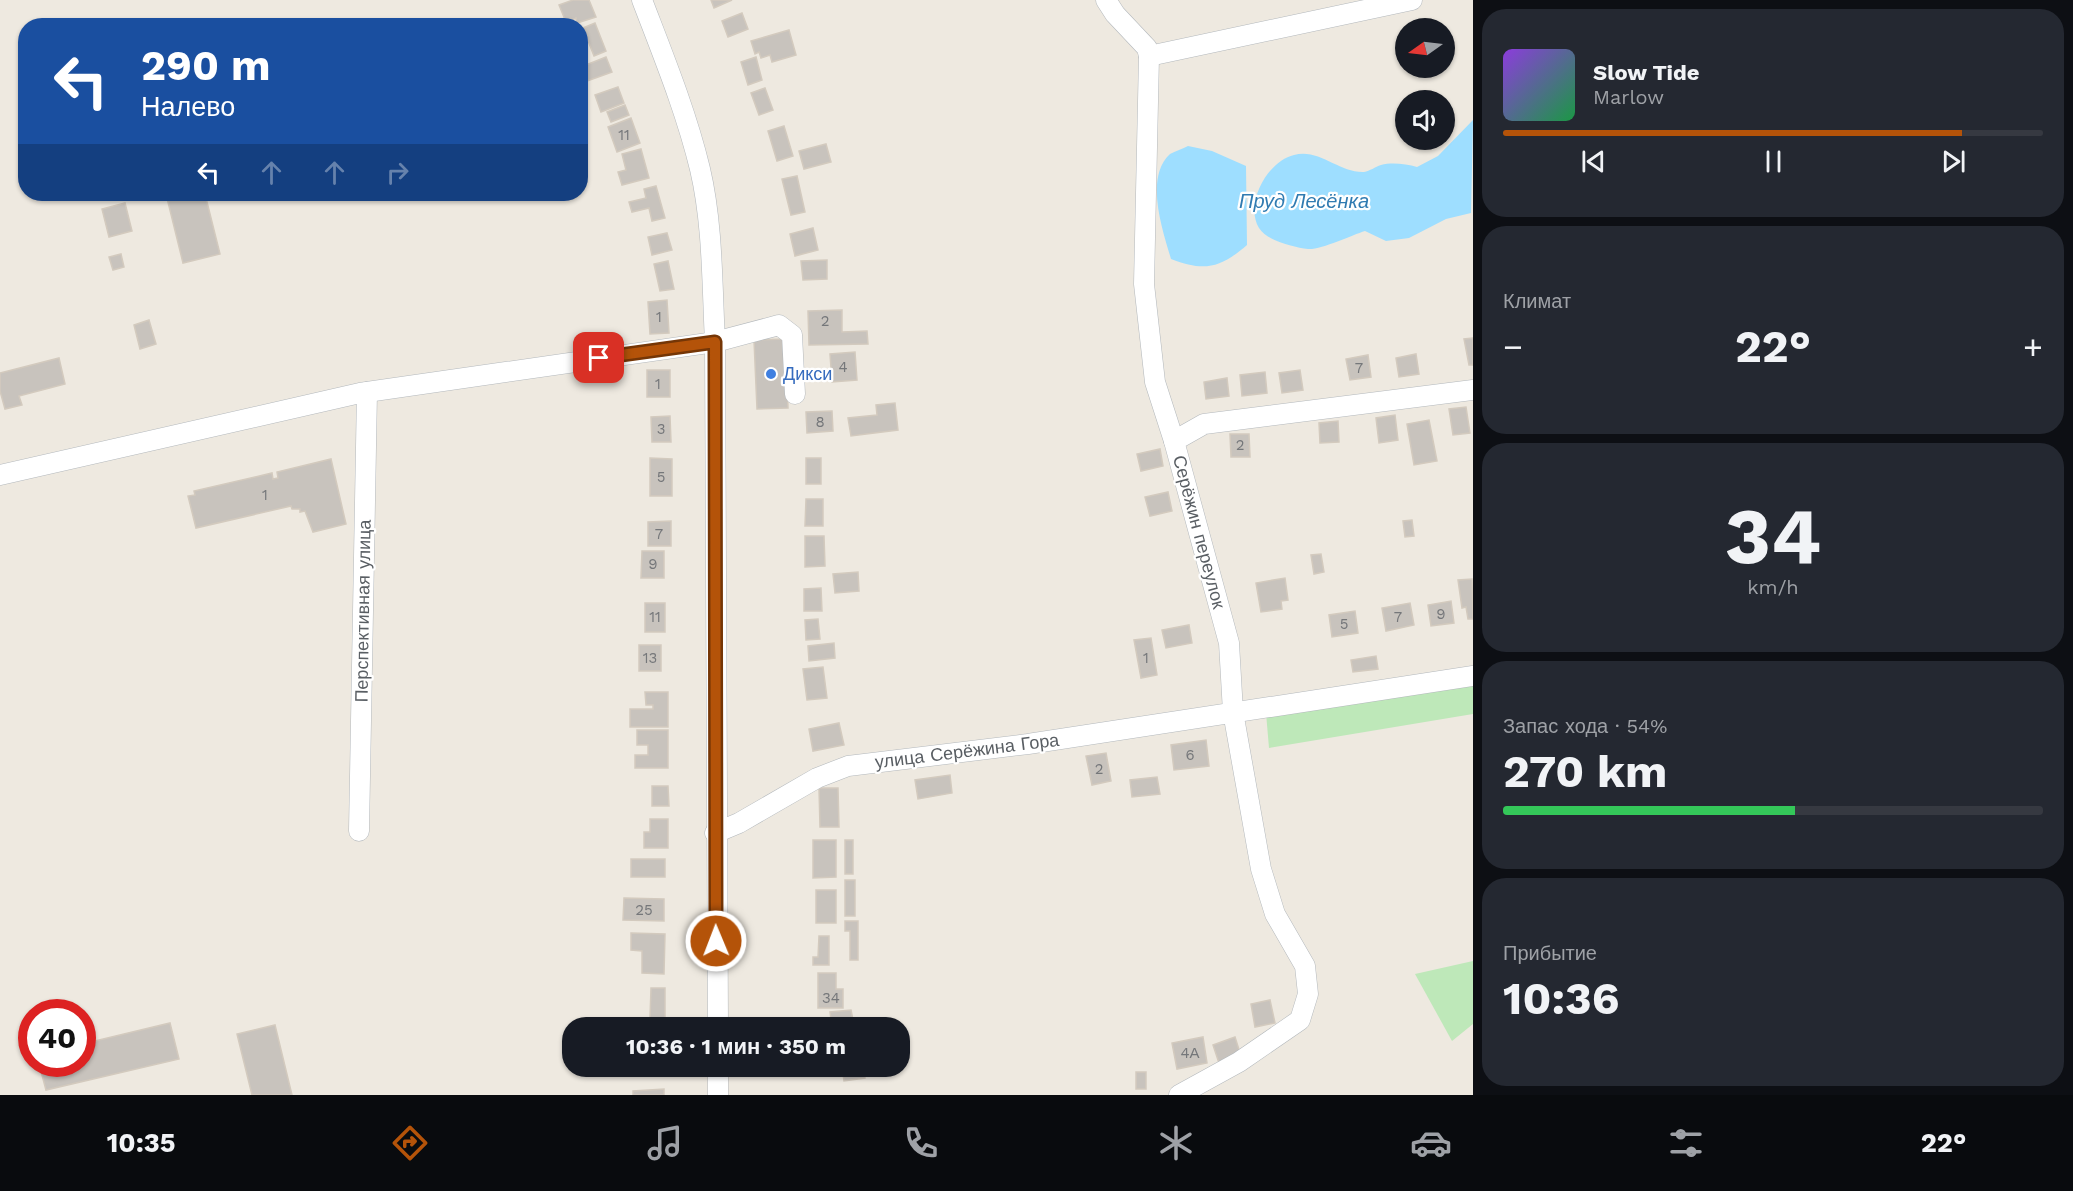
<!DOCTYPE html>
<html lang="ru">
<meta charset="utf-8">
<style>
:root{--surface:#171b24;--page:#242831;--text:#f1f3f6;--muted:#9ea1a6;--line:#363941;--accent:#b45309}
body{margin:0;font-family:"Work Sans",sans-serif;background:var(--page);color:var(--text);height:100vh;display:flex;flex-direction:column;font-size:22px;white-space:nowrap}
*{box-sizing:border-box;margin:0}
p{font-size:20px;color:var(--muted)}
.icon{flex:none;width:33px;height:33px;fill:none;stroke:currentColor;stroke-width:2;stroke-linecap:round;stroke-linejoin:round}
.map{position:relative;flex:1;overflow:hidden}
.sheet{display:flex;flex-direction:column;gap:9px;padding:9px;background:#0d0f14;width:600px}
.sheet>*{flex:none}
.top-card{position:absolute;left:18px;top:18px;width:570px;height:183px;border-radius:24px;box-shadow:0 2px 4px #0004;background:#1a4fa0;color:#fff;overflow:hidden}
.needle{width:39px;rotate:256deg}
.tools{position:absolute;left:1395px;top:18px;display:grid;gap:12px}
.tools a{display:grid;place-items:center;width:60px;height:60px;border-radius:50%;background:var(--surface);box-shadow:0 2px 4px #0004;font-size:30px}
.speed{position:absolute;left:18px;top:999px;display:flex;gap:12px;font-size:30px;font-weight:700;text-align:center}
.speed>*{display:grid;place-content:center;width:78px;height:78px;border-radius:50%;background:var(--surface);box-shadow:0 2px 4px #0004;line-height:1}
.speed .limit{border:9px solid #d22;background:#fff;color:#111}
.pin{position:absolute;display:grid;place-items:center;width:51px;height:51px;color:#fff;margin:-26px;border-radius:12px;box-shadow:0 3px 9px #0006}
.me{position:absolute;width:66px;margin:-33px;rotate:359deg;stroke-linejoin:round;filter:drop-shadow(0 0 4px #0008)}
.turn{display:flex;align-items:center;gap:21px;height:126px;padding:0 24px;font-size:27px}
.turn .icon{width:78px;height:78px;stroke-width:2.5}
.turn b{display:block;font-size:42px;line-height:51px}
.lanes{display:flex;align-items:center;height:57px;padding:0 24px;background:#0003;justify-content:center;gap:30px;direction:ltr}
.lanes .off{opacity:.35}
.big{font-size:45px;font-weight:700;line-height:1.1}
.sheet .card{flex:1;display:flex;flex-direction:column;justify-content:center;gap:9px;min-width:0;padding:0 21px;border-radius:24px;background:var(--page)}
.sheet .dial{align-items:center;gap:0}
.dial b{font-size:78px;line-height:1}
.song{display:flex;align-items:center;gap:18px}
.cover{width:72px;height:72px;border-radius:9px;background:linear-gradient(135deg,hsl(270 70% 55%),hsl(140 70% 35%))}
.played{height:6px;border-radius:3px;background:linear-gradient(90deg,var(--accent) 85%,var(--line) 85%)}
.keys{display:flex;justify-content:space-around;direction:ltr}
.heat{display:flex;justify-content:space-between;align-items:center;font-size:33px;direction:ltr}
.charge{height:9px;border-radius:4px;background:linear-gradient(90deg,#34c759 54%,var(--line) 0)}
.trip{position:absolute;left:562px;top:1017px;width:348px;height:60px;border-radius:24px;background:var(--surface);box-shadow:0 2px 4px #0004;font-weight:700;line-height:60px;text-align:center}
.menu{display:flex;height:96px;justify-content:space-around;align-items:center;background:#090b0e;color:var(--muted)}
.menu .icon{width:42px;height:42px}
.menu .on{color:var(--accent)}
.menu b{font-size:27px;color:var(--text)}
main{display:flex;flex:1;min-height:0}
.map>svg:first-child{display:block}
</style>
<main>
<div class="map">
<svg width="1473" height="1095" viewBox="0 0 1473 1095">
<rect width="100%" height="100%" fill="#eee9e0"/>
<g fill="#bee8b9">
<polygon points="1473,683 1473,714 1269,748 1266,713"/>
<polygon points="1473,961 1473,1024 1452,1041 1415,974"/>
</g>
<g fill="#9edeff">
<path d="M1473 120 1471 213 1446 219 1409 238 1386 241 1365 231C1352 235 1321 250 1308 249 1294 247 1267 241 1259 228 1244 203 1268 161 1294 155 1319 148 1339 173 1364 172 1370 171 1375 167 1381 165 1392 162 1406 164 1417 167L1438 156Z"/>
<path d="M1188 146 1212 151 1246 166 1247 245C1220 268 1205 272 1171 259 1163 231 1144 178 1170 154 1175 151 1183 149 1188 146Z"/>
</g>
<g fill="#c8c3bd" stroke="#d3cabe" stroke-width="1.5">
<polygon points="573,0 589,0 596,17 577,23 576,18 566,22 559,5"/>
<polygon points="711,0 732,0 714,8"/>
<polygon points="742,13 748,29 728,37 722,21"/>
<polygon points="595,23 606,51 594,56 583,28"/>
<polygon points="789,30 796,55 772,62 770,55 761,58 759,52 755,54 751,41"/>
<polygon points="606,57 612,72 587,81 581,67"/>
<polygon points="756,57 762,80 748,85 741,62"/>
<polygon points="618,87 624,103 601,112 595,95"/>
<polygon points="765,88 773,110 759,115 751,93"/>
<polygon points="625,105 629,115 611,122 607,112"/>
<polygon points="631,118 640,143 617,152 608,127"/>
<polygon points="784,126 793,156 777,161 768,131"/>
<polygon points="826,144 831,162 804,169 799,151"/>
<polygon points="641,149 649,178 622,185 618,172 626,170 622,154"/>
<polygon points="797,176 805,212 791,215 782,179"/>
<polygon points="656,186 665,218 652,221 649,208 632,212 629,202 646,198 644,189"/>
<polygon points="166,194 205,194 220,254 183,263"/>
<polygon points="125,203 132,231 109,237 102,209"/>
<polygon points="813,228 818,250 795,256 790,234"/>
<polygon points="667,233 672,250 652,255 648,237"/>
<polygon points="121,254 124,267 113,270 109,257"/>
<polygon points="827,260 827,279 803,280 801,261"/>
<polygon points="668,261 674,289 660,291 654,264"/>
<polygon points="667,300 669,333 650,334 648,302"/>
<polygon points="842,310 842,332 867,331 868,344 809,345 808,311"/>
<polygon points="149,320 156,344 140,349 134,325"/>
<polygon points="1473,338 1473,365 1469,365 1464,339"/>
<polygon points="785,339 788,408 757,409 754,340"/>
<polygon points="855,352 857,380 832,382 830,354"/>
<polygon points="1416,354 1419,374 1399,377 1396,358"/>
<polygon points="1368,355 1371,377 1350,380 1346,359"/>
<polygon points="59,358 65,384 19,396 22,405 5,409 0,391 0,373"/>
<rect x="647" y="370" width="23" height="27"/>
<polygon points="1300,370 1303,390 1282,393 1279,373"/>
<polygon points="1265,372 1267,393 1242,396 1240,375"/>
<polygon points="1227,378 1229,396 1206,399 1204,382"/>
<polygon points="895,403 898,430 851,436 848,418 877,415 876,405"/>
<polygon points="1466,407 1470,433 1453,435 1449,409"/>
<polygon points="832,411 833,431 807,433 806,412"/>
<polygon points="1395,415 1398,440 1379,443 1376,418"/>
<polygon points="670,416 671,442 652,442 651,417"/>
<polygon points="1429,420 1437,461 1414,465 1407,424"/>
<polygon points="1338,421 1339,442 1320,443 1319,423"/>
<polygon points="1230,434 1249,434 1250,457 1231,457"/>
<polygon points="1160,449 1163,466 1141,471 1137,454"/>
<polygon points="650,458 672,459 672,496 650,496"/>
<rect x="806" y="458" width="15" height="26"/>
<polygon points="331,459 346,524 313,532 305,511 300,512 300,509 292,509 291,506 196,528 188,496 195,495 194,491 272,473 273,479 278,478 277,472"/>
<polygon points="1168,492 1172,511 1150,516 1145,497"/>
<polygon points="806,499 823,499 823,526 805,526"/>
<polygon points="1412,520 1414,536 1405,537 1403,521"/>
<polygon points="671,521 671,546 648,546 648,522"/>
<polygon points="805,536 824,536 825,566 805,567"/>
<polygon points="642,551 664,551 664,578 641,578"/>
<polygon points="1321,554 1324,572 1314,574 1311,555"/>
<polygon points="858,572 859,591 835,593 833,574"/>
<polygon points="1285,578 1288,600 1281,601 1282,609 1261,612 1256,583"/>
<polygon points="1472,579 1473,619 1468,619 1466,607 1462,608 1458,580"/>
<polygon points="821,588 822,611 804,611 804,589"/>
<polygon points="1451,601 1454,623 1431,626 1428,605"/>
<rect x="645" y="603" width="20" height="29"/>
<polygon points="1410,603 1414,625 1386,631 1382,608"/>
<polygon points="1355,611 1358,633 1332,637 1329,615"/>
<polygon points="818,619 820,639 806,640 805,620"/>
<polygon points="1189,625 1192,643 1166,648 1162,630"/>
<polygon points="1151,638 1157,675 1141,678 1134,640"/>
<polygon points="834,643 835,658 809,661 808,646"/>
<rect x="639" y="645" width="22" height="26"/>
<polygon points="1376,656 1378,669 1353,672 1351,660"/>
<polygon points="823,667 827,698 807,700 803,669"/>
<polygon points="645,692 668,692 668,727 630,727 630,709 653,709 653,705 646,705"/>
<polygon points="839,723 844,745 813,751 809,729"/>
<polygon points="637,730 668,730 668,768 635,768 635,755 648,755 648,745 637,745"/>
<polygon points="1206,740 1209,766 1174,770 1171,745"/>
<polygon points="1106,753 1111,781 1092,785 1086,756"/>
<polygon points="950,775 952,793 918,799 915,780"/>
<polygon points="1157,777 1160,794 1132,797 1130,780"/>
<polygon points="652,786 668,786 669,806 652,806"/>
<polygon points="819,788 838,788 839,827 820,827"/>
<polygon points="650,819 668,819 668,848 644,848 644,832 650,832"/>
<polygon points="813,840 836,840 836,877 813,878"/>
<rect x="845" y="840" width="8" height="34"/>
<rect x="631" y="859" width="34" height="18"/>
<rect x="845" y="880" width="10" height="36"/>
<rect x="816" y="890" width="20" height="33"/>
<polygon points="624,898 664,899 664,921 623,920"/>
<polygon points="845,921 858,921 858,960 850,960 850,931 845,931"/>
<polygon points="631,933 665,934 664,974 642,973 642,951 631,950"/>
<polygon points="819,936 829,936 829,965 813,965 813,957 818,957"/>
<polygon points="818,973 836,973 836,989 843,989 843,1008 818,1008"/>
<polygon points="651,988 665,988 665,1018 650,1018"/>
<polygon points="1270,1000 1275,1023 1255,1027 1251,1004"/>
<polygon points="851,1010 854,1025 832,1027 830,1012"/>
<polygon points="170,1023 179,1059 46,1090 39,1064 82,1064 82,1044"/>
<polygon points="275,1025 292,1095 252,1095 237,1034"/>
<polygon points="1203,1037 1207,1063 1177,1069 1172,1043"/>
<polygon points="1235,1037 1241,1056 1219,1063 1213,1045"/>
<polygon points="842,1066 863,1066 865,1078 844,1081"/>
<rect x="1136" y="1072" width="10" height="17"/>
<polygon points="664,1089 664,1095 633,1095 633,1091"/>
</g>
<g fill="none" stroke-linecap="round" stroke-linejoin="round">
<defs>
<g id="minor">
<path d="M642 0C663 55 686 111 700 169 713 224 712 285 715 342L718 1028"/>
<polyline points="1106,0 1115,14 1147,48 1149,56 1144,284 1155,382 1174,441"/>
<polyline points="1149,56 1412,0"/>
<polyline points="0,475 360,393 715,342 779,325 792,335 795,394"/>
<polyline points="359,831 367,392"/>
<polyline points="715,833 739,823 817,778 848,766 1028,744 1473,676"/>
<polyline points="718,1095 718,1066"/>
<polyline points="1179,1095 1239,1062 1300,1020 1308,994 1305,966 1275,914 1261,869 1233,712 1229,643 1174,441 1204,424 1473,390"/>
</g>
</defs>
<use href="#minor" stroke="#b3b8bc" stroke-width="21"/>
<use href="#minor" stroke="#fff" stroke-width="20"/>
</g>
<g fill="none" stroke-linecap="round" stroke-linejoin="round">
<defs>
<polyline id="route" points="599,358 715,342 716,941"/>
</defs>
<use href="#route" stroke="#753606" stroke-width="15"/>
<use href="#route" stroke="#b45309" stroke-width="10"/>
</g>
<circle fill="#3f7fe0" stroke="#fff" stroke-width="2" cx="771" cy="374" r="6"/>
<g text-anchor="middle" stroke-width="4.5" stroke-linejoin="round" paint-order="stroke">
<g font-size="15" fill="#75777a">
<text x="624" y="140">11</text>
<text x="659" y="322">1</text>
<text x="825" y="326">2</text>
<text x="843" y="372">4</text>
<text x="1359" y="373">7</text>
<text x="658" y="389">1</text>
<text x="820" y="427">8</text>
<text x="661" y="434">3</text>
<text x="1240" y="450">2</text>
<text x="661" y="482">5</text>
<text x="265" y="500">1</text>
<text x="659" y="539">7</text>
<text x="653" y="569">9</text>
<text x="1441" y="619">9</text>
<text x="655" y="622">11</text>
<text x="1398" y="622">7</text>
<text x="1344" y="629">5</text>
<text x="650" y="663">13</text>
<text x="1146" y="663">1</text>
<text x="1190" y="760">6</text>
<text x="1099" y="774">2</text>
<text x="644" y="915">25</text>
<text x="831" y="1003">34</text>
<text x="1190" y="1058">4А</text>
</g>
<g font-size="18" fill="#366cbe" stroke="#fff" text-anchor="start">
<text x="783" y="380">Дикси</text>
</g>
<g font-size="18" fill="#595e63" stroke="#fff">
<text transform="translate(1199 532) rotate(75)" y="6">Серёжин переулок</text>
<text transform="translate(363 611) rotate(-89)" y="6">Перспективная улица</text>
<text transform="translate(967 751) rotate(-7)" y="6">улица Серёжина Гора</text>
</g>
<g font-size="20" font-style="italic" fill="#307bb1" stroke="#fff">
<text x="1304" y="208">Пруд Лесёнка</text>
</g>
</g>
</svg>
<div class="tools">
<a><svg class="needle" viewBox="-14 -14 28 28"><path d="M0-13l5 13h-10z" fill="#e53935"/><path d="M0 13l5-13h-10z" fill="#9ea1a6"/></svg></a>
<a><svg class="icon" aria-label="sound" viewBox="0 0 24 24"><path d="M4 9h4l5-4v14l-5-4H4zM17 9q2 3 0 6"/></svg></a>
</div>
<div class="speed"><div class="limit">40</div></div>
<div class="pin" style="left:599px;top:358px;background:#d93025"><svg class="icon" aria-label="arrive" viewBox="0 0 24 24"><path d="M6 21V4h12l-3 4 3 4H6"/></svg></div>
<svg class="me" style="left:716px;top:941px" viewBox="-20 -20 40 40"><circle r="17" fill="#b45309" stroke="#fff" stroke-width="3"/><path d="M0-11L8 9 0 5-8 9z" fill="#fff"/></svg>
<div class="trip">10:36 · 1 мин · 350 m</div>
<div class="top-card">
<div class="turn"><svg class="icon" aria-label="left" viewBox="0 0 24 24"><path d="M17 20v-9H6M10 6l-5 5 5 5"/></svg><div><b>290 m</b>Налево</div></div>
<div class="lanes"><svg class="icon" aria-label="left" viewBox="0 0 24 24"><path d="M17 20v-9H6M10 6l-5 5 5 5"/></svg><svg class="icon off" aria-label="ahead" viewBox="0 0 24 24"><path d="M12 20V5M6 11l6-6 6 6"/></svg><svg class="icon off" aria-label="ahead" viewBox="0 0 24 24"><path d="M12 20V5M6 11l6-6 6 6"/></svg><svg class="icon off" aria-label="right" viewBox="0 0 24 24"><path d="M7 20v-9h11M14 6l5 5-5 5"/></svg></div>
</div>
</div>
<section class="sheet">
<div class="card">
<div class="song"><i class="cover"></i><div><b>Slow Tide</b><p>Marlow</p></div></div>
<div class="played"></div>
<div class="keys"><svg class="icon" aria-label="previous" viewBox="0 0 24 24"><path d="M18 5L8 12l10 7zM5 5v14"/></svg><svg class="icon" aria-label="pause" viewBox="0 0 24 24"><path d="M8 5v14M16 5v14"/></svg><svg class="icon" aria-label="next" viewBox="0 0 24 24"><path d="M6 5l10 7-10 7zM19 5v14"/></svg></div>
</div>
<div class="card"><p>Климат</p>
<div class="heat"><a>−</a><b class="big">22°</b><a>+</a></div>
</div>
<div class="card dial"><b>34</b><p>km/h</p></div>
<div class="card"><p>Запас хода · 54%</p><b class="big">270 km</b><div class="charge"></div></div>
<div class="card"><p>Прибытие</p><b class="big">10:36</b></div>
</section>
</main>
<nav class="menu">
<b>10:35</b>
<svg class="icon on" aria-label="directions" viewBox="0 0 24 24"><path d="M12 3l9 9-9 9-9-9zM9 14v-3h6M13 9l2 2-2 2"/></svg>
<svg class="icon" aria-label="music" viewBox="0 0 24 24"><path d="M9 18V5l10-2v13"/><circle cx="6" cy="18" r="3"/><circle cx="16" cy="16" r="3"/></svg>
<svg class="icon" aria-label="phone" viewBox="0 0 24 24"><path d="M5 4h4l2 5-3 2q2 4 5 5l2-3 5 2v4C11 20 4 13 5 4z"/></svg>
<svg class="icon" aria-label="climate" viewBox="0 0 24 24"><path d="M12 3v18M4 7l16 10M4 17L20 7"/></svg>
<svg class="icon" aria-label="car" viewBox="0 0 24 24"><path d="M5 17H2v-5l4-1 3-4h7l3 4 3 1v5h-3M9 17h6M6 11h13"/><circle cx="7" cy="17" r="2"/><circle cx="17" cy="17" r="2"/></svg>
<svg class="icon" aria-label="filters" viewBox="0 0 24 24"><path d="M4 7h16M4 17h16"/><circle cx="9" cy="7" r="2"/><circle cx="15" cy="17" r="2"/></svg>
<b>22°</b>
</nav>
